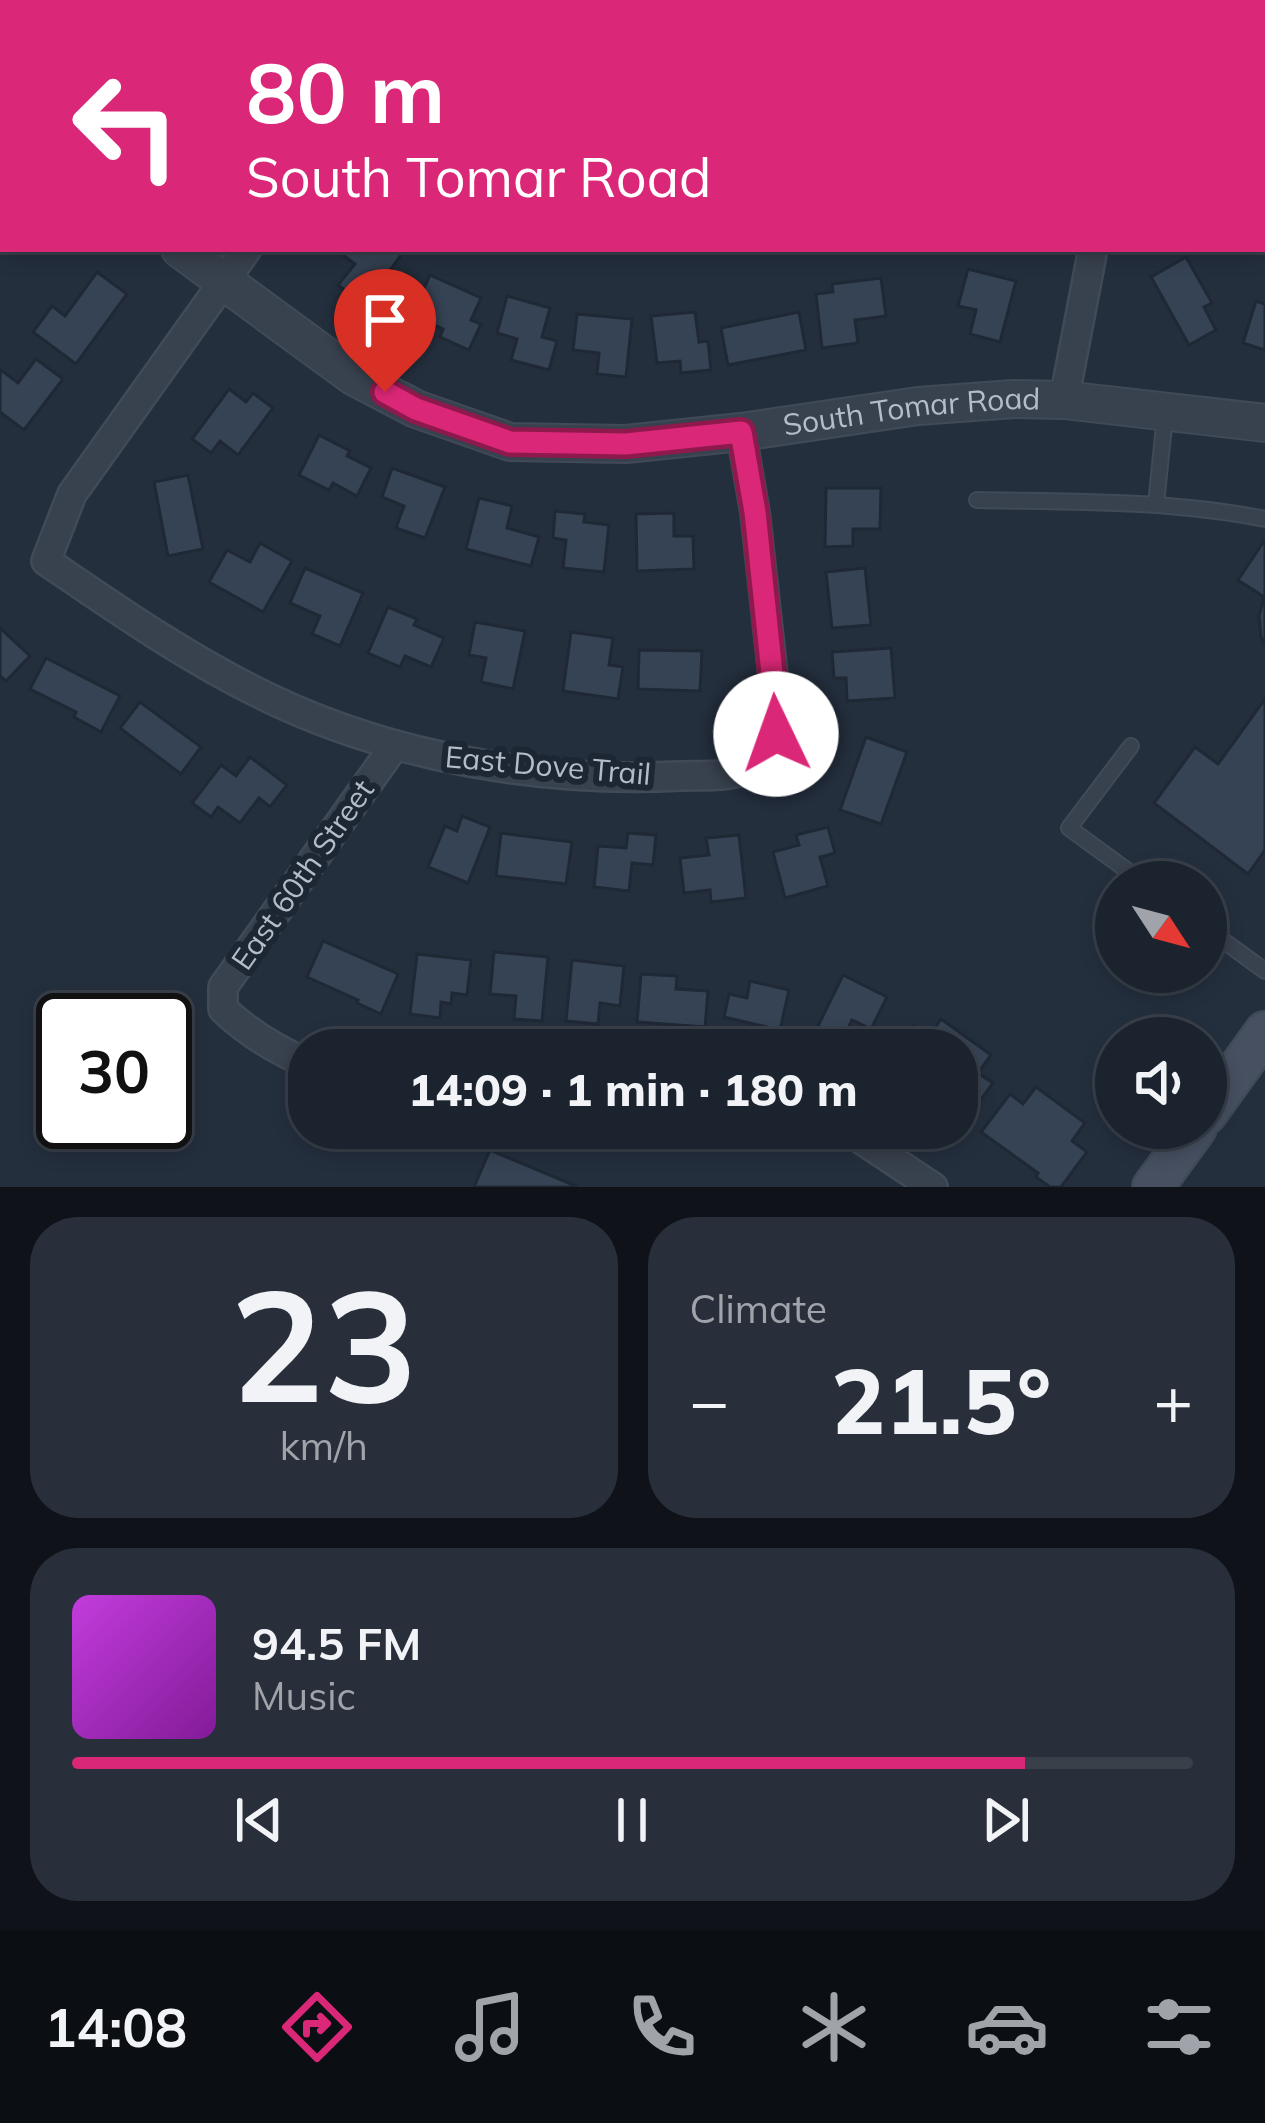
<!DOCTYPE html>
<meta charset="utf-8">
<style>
:root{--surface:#1b232e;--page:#282f3a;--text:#f1f3f6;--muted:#a0a4aa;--line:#39404a;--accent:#db2777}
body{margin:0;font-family:Mulish,sans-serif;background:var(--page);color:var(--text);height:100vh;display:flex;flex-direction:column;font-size:45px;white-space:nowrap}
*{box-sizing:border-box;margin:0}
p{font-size:39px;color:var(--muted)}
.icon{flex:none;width:66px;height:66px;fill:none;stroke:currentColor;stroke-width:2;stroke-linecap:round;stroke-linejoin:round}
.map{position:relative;height:1187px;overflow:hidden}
.side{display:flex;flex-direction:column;gap:30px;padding:30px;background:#0f1319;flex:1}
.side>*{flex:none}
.top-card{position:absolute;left:0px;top:0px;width:1266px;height:252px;box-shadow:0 6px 18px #0003,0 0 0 3px var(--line);background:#db2777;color:#fff;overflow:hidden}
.needle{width:78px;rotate:126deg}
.tools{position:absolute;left:1095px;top:861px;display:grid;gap:24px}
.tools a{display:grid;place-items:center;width:132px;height:132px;border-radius:50%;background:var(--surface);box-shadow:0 6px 18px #0003,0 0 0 3px var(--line);font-size:60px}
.speed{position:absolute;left:36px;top:993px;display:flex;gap:24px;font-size:60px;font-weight:700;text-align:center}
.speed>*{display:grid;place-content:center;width:156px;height:156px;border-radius:50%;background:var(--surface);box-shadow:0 6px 18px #0003,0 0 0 3px var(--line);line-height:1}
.speed .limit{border:6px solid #111;border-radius:18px;background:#fff;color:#111}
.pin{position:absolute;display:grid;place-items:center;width:102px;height:102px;color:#fff;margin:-123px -51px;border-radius:50% 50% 50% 0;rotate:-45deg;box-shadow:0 0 12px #0007}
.pin .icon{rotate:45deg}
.me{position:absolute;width:132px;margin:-66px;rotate:357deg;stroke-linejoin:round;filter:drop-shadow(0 0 9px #0008)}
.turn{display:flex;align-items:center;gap:42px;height:252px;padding:0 48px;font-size:54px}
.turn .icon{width:156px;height:156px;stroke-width:2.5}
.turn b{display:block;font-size:84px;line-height:102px}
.big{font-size:90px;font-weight:800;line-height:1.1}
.side .card{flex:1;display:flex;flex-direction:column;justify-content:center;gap:18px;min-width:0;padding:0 42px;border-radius:48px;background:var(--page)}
.side .dial{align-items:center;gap:0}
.dial b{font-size:156px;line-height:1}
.song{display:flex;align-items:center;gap:36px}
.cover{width:144px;height:144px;border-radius:18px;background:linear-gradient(135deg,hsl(290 70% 55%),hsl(290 70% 35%))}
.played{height:12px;border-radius:6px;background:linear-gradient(90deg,var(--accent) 85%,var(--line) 85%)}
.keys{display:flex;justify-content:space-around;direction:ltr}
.heat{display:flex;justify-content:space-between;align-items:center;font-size:66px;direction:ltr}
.side .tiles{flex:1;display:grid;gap:30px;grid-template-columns:1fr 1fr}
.card:last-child{grid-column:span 2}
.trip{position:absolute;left:288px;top:1029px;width:690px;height:120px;border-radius:48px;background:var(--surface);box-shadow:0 6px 18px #0003,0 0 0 3px var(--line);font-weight:800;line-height:120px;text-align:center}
.tabs{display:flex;height:192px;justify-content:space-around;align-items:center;background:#0b0e12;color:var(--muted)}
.tabs .icon{width:84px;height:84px}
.tabs .on{color:var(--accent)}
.tabs b{font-size:54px;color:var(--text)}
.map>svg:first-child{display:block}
</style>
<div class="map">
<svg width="1265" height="1187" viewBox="0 0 1265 1187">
<rect width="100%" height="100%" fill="#242f3e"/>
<g fill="#364354" stroke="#1f2835" stroke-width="3">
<polygon points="335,249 395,249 402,254 364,305 338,285 355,264"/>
<polygon points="1186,257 1212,303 1204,307 1216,330 1189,345 1151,277"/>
<polygon points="968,269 1016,281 1000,342 970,334 976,310 958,306"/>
<polygon points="97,272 127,294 76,364 33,332 52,306 65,316"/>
<polygon points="430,275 481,298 471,320 481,324 469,350 440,337 443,329 412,314"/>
<polygon points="881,278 886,316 855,320 858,343 822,348 816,294 833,292 832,284"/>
<polygon points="507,296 550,308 542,337 557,341 549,370 511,360 517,339 497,333"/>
<polygon points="1256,301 1265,304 1265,350 1243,343"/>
<polygon points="695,312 699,342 708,341 711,370 681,373 680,361 657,363 651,316"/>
<polygon points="799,312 806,350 728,365 721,328"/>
<polygon points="577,314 632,319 626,377 597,374 599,353 573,350"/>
<polygon points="36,359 63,379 24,430 0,412 0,372 1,370 18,383"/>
<polygon points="229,389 246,402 253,393 273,408 238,455 220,441 211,453 192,439"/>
<polygon points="319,435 350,451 347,456 371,468 357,496 333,483 329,490 299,475"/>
<polygon points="392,468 445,487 425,538 396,528 404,506 382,497"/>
<polygon points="188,475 203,549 168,556 154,482"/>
<polygon points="826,488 881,488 880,529 853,529 853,546 825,547"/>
<polygon points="479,498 512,506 507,528 539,537 531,566 466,549"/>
<polygon points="555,511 585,514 584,522 609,525 604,572 563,568 566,540 553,538"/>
<polygon points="674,513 674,536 693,536 694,569 637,571 636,514"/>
<polygon points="1264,541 1265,542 1265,645 1261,637 1259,616 1264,597 1238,580"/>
<polygon points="260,543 292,561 263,612 209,582 227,550 250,562"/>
<polygon points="305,568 363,593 340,646 312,634 320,616 290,603"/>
<polygon points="865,568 871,625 832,628 826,572"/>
<polygon points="388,607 417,619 414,625 444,638 431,667 405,656 400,667 368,653"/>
<polygon points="475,622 525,631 513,689 481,682 486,658 469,655"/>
<polygon points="0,628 30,656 6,681 0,676"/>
<polygon points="571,632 613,638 609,665 623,667 618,699 563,691"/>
<polygon points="891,648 895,698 847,701 846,678 834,678 832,652"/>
<polygon points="639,650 702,651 700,691 638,689"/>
<polygon points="46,658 120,696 101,732 74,717 76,712 30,689"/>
<polygon points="1265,699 1265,850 1248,874 1154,803 1195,747 1218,764"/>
<polygon points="140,702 201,747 181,774 120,728"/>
<polygon points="866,737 907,752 881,824 840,810"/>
<polygon points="250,757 287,785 270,807 259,798 240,823 218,807 211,817 192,803 221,765 236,776"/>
<polygon points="462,816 490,827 468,883 428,867 445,826 457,831"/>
<polygon points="828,827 835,853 820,857 828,886 785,898 773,852 799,845 796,835"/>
<polygon points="501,833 572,842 566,884 496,876"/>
<polygon points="628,833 656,835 653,865 632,863 629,891 594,887 598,846 626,848"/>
<polygon points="739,835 746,898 711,902 710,890 684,893 680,858 709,855 706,838"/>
<polygon points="323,941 398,974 381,1014 357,1003 358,1000 307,977"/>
<polygon points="494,952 548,957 542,1021 514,1019 516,996 490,994"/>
<polygon points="417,954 471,960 467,995 452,993 451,1004 441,1002 440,1018 410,1014"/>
<polygon points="572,960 624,966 620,1006 600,1003 598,1024 566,1021"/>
<polygon points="641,974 677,976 676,989 708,991 705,1027 637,1022"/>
<polygon points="843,975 887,997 871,1029 852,1020 841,1042 816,1030"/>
<polygon points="750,981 789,990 780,1030 724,1017 729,994 747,998"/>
<polygon points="941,1019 991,1055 978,1073 993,1083 964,1123 957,1118 957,1050 897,1050 914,1026 929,1037"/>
<polygon points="1036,1087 1085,1123 1072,1141 1087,1152 1061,1187 1050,1187 1036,1177 1038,1173 981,1132 1010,1094 1023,1104"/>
<polygon points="490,1150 578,1187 474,1187"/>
</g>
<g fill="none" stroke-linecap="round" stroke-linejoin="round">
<defs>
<g id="service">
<path d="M977 500C1074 502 1169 500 1265 519"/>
<polyline points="1156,504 1165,416"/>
<polyline points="1131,746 1069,828 1143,882"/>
<polyline points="1206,928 1265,971"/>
</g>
<g id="minor">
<polyline points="695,0 696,3"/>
<polyline points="35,3 38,0"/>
<polyline points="471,3 476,0"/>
<polyline points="1221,3 1223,0"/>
<polyline points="0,50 3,46"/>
<path d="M247 249 72 494 46 561C119 611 191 661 271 699 395 758 544 783 680 776 702 775 732 778 752 767 772 756 776 732 777 711L755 512 741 432"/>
<polyline points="1064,400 1093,249"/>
<path d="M309 1064C276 1050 249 1034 223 1009V987L395 745"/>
<polyline points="844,1128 933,1187"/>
</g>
<g id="tertiary">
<polyline points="0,117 3,119"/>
<path id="s1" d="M180 249 353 376 416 409 510 442 626 444 741 432 918 406 1014 399 1064 400 1265 423"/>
</g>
<g id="secondary">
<polyline points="1206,1114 1265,1032"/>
<polyline points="1153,1187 1196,1128"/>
</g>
</defs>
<use href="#service" stroke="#414a57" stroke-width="18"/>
<use href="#minor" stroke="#414a57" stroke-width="32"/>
<use href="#tertiary" stroke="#414a57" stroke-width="40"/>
<use href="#secondary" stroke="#414a57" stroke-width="44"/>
<use href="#service" stroke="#38414e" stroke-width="14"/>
<use href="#minor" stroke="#38414e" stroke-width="27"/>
<use href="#tertiary" stroke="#38414e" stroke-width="36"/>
<use href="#secondary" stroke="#465061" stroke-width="39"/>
</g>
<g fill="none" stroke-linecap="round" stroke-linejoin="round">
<defs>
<polyline id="route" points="385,392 416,409 510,442 626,444 741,432 755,512 776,711 776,734"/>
</defs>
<use href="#route" stroke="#8e194d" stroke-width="30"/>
<use href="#route" stroke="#db2777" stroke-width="21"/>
</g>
<g text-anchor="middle" stroke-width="12" stroke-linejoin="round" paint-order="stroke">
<g font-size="30" fill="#b4bcc9" stroke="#1d2633">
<text dy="10" stroke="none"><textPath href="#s1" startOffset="789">South Tomar Road</textPath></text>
<text transform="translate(548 766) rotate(5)" y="10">East Dove Trail</text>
<text transform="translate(303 875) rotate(-55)" y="10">East 60th Street</text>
</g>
</g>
</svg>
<div class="tools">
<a><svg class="needle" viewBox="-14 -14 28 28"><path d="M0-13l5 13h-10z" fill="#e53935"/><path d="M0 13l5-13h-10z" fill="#a0a4aa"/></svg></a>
<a><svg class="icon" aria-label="sound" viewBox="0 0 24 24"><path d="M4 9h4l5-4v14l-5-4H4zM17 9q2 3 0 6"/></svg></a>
</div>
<div class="speed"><div class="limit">30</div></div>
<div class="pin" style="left:385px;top:392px;background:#d93025"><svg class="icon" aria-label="arrive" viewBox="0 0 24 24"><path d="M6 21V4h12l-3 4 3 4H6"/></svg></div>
<svg class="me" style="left:776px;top:734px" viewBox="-20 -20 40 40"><circle r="19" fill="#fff"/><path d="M0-13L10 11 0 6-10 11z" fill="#db2777"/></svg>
<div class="trip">14:09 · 1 min · 180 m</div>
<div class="top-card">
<div class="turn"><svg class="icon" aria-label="left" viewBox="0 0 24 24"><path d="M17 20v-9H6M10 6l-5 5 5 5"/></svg><div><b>80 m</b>South Tomar Road</div></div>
</div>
</div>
<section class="side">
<div class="tiles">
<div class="card dial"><b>23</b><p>km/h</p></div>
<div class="card"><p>Climate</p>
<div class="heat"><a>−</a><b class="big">21.5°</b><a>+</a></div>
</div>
<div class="card">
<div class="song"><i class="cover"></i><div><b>94.5 FM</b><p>Music</p></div></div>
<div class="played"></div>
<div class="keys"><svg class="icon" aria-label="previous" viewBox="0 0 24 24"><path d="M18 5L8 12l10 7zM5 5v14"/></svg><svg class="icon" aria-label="pause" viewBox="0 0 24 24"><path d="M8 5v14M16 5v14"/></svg><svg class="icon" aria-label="next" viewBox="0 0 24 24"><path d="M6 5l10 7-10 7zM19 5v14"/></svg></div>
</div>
</div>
</section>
<nav class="tabs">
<b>14:08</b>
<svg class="icon on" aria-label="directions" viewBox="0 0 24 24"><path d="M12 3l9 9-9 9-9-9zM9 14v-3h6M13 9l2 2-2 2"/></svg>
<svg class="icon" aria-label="music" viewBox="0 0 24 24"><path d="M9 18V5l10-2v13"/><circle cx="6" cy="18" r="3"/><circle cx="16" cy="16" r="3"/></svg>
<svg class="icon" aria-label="phone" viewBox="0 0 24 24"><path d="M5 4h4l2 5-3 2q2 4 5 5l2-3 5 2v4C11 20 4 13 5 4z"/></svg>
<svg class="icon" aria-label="climate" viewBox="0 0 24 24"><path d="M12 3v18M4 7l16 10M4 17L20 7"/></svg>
<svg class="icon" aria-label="car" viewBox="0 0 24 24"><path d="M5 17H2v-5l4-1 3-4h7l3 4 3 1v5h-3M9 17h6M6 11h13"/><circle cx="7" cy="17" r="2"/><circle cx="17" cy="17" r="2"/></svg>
<svg class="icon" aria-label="filters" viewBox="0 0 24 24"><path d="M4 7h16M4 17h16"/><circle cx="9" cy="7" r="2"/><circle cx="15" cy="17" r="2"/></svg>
</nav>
